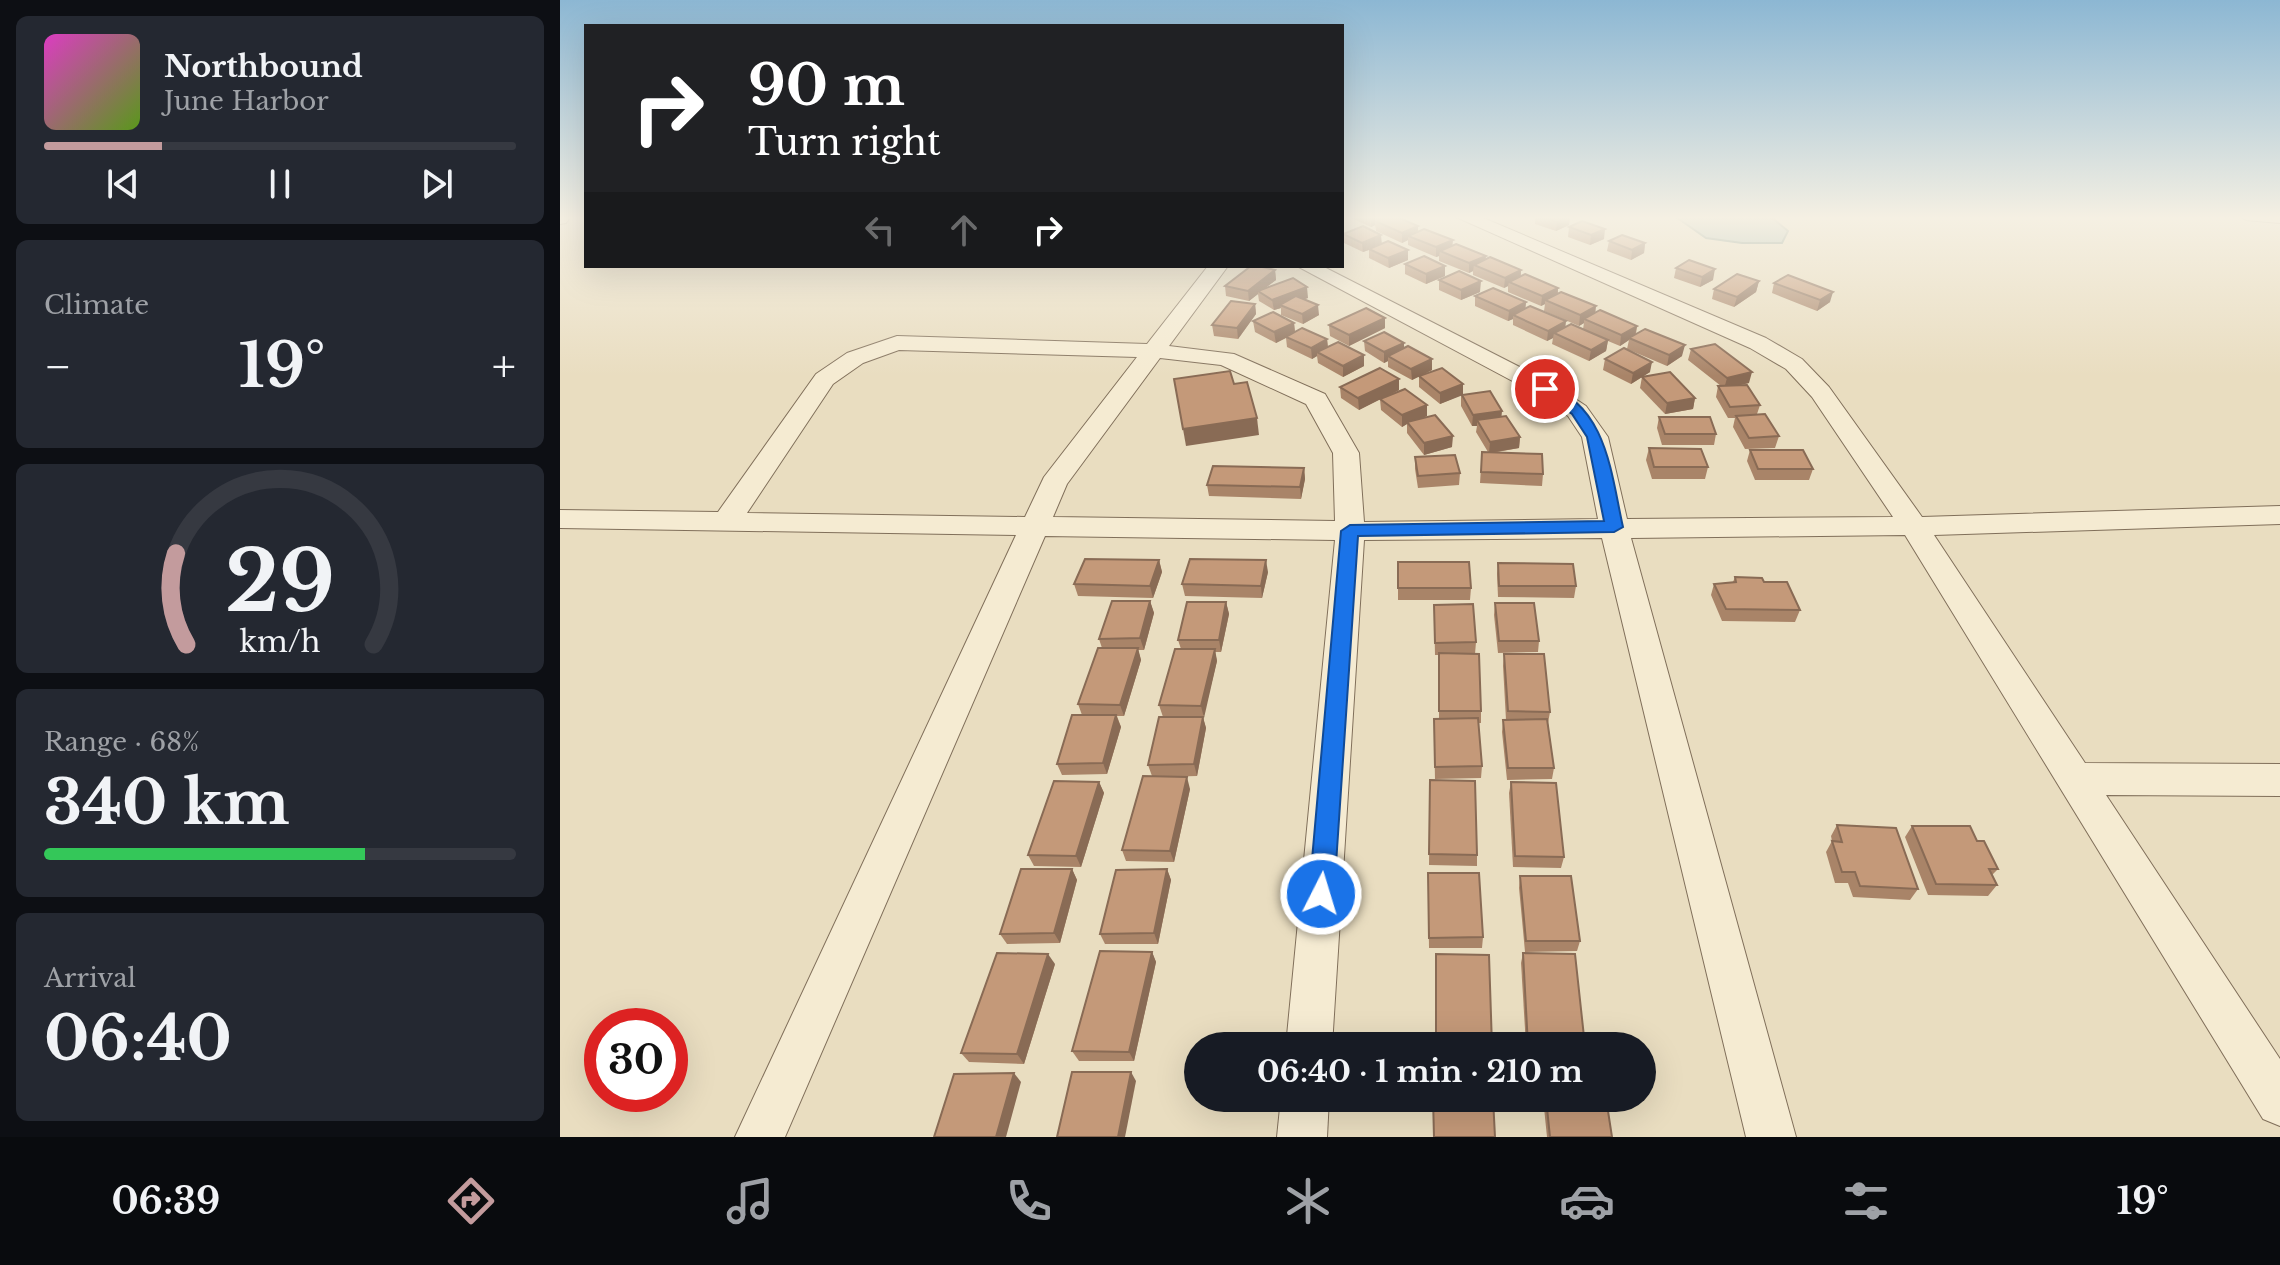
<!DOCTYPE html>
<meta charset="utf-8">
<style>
:root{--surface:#171b24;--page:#242831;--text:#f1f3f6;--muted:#9ea1a6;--line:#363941;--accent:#c39b9d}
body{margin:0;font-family:"Libre Baskerville",serif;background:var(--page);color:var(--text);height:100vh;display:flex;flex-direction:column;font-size:30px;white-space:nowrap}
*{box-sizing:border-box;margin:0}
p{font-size:26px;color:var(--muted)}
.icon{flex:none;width:44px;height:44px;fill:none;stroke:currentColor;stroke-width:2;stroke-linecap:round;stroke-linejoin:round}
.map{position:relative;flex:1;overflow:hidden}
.sheet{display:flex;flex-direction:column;gap:16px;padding:16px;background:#0d0f14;width:560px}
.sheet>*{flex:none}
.guide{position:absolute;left:24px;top:24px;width:760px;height:244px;border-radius:0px;box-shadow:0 8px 32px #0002;background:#202124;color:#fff;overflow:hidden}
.speed{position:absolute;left:24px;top:1008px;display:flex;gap:16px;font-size:40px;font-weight:700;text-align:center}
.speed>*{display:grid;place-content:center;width:104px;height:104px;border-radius:50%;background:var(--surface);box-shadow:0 8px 32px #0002;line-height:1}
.speed .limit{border:12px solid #d22;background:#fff;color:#111}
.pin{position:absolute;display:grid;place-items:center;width:68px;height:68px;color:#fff;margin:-34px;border:4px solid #fff;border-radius:50%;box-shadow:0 2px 8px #0007}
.me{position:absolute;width:88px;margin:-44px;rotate:5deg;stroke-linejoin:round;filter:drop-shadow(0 0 6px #0008)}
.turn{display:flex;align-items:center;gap:28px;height:168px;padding:0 32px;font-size:36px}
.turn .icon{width:104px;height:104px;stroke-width:2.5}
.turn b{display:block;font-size:56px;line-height:68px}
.lanes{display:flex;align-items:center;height:76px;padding:0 32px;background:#0003;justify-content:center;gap:40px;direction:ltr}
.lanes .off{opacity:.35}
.big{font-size:60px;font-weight:800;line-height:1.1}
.sheet .widget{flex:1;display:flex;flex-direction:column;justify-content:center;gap:12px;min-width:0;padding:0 28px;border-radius:12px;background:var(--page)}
.sheet .dial{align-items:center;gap:0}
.dial svg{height:208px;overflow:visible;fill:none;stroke:var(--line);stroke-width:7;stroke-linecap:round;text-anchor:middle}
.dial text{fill:var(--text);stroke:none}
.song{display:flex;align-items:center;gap:24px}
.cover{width:96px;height:96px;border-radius:12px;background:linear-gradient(135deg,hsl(310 70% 55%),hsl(90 70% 35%))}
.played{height:8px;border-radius:4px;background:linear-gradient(90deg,var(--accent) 25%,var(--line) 25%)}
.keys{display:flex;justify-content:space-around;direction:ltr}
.heat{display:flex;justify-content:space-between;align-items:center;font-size:44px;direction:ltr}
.charge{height:12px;border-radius:6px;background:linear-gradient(90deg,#34c759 68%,var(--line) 0)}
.trip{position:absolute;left:624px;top:1032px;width:472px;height:80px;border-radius:40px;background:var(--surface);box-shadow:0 8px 32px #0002;font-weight:800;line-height:80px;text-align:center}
.tab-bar{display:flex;height:128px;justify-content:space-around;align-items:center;background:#090b0e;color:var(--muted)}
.tab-bar .icon{width:56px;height:56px}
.tab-bar .active{color:var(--accent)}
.tab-bar b{font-size:36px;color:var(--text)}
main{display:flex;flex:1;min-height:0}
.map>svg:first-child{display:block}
</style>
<main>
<section class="sheet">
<div class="widget">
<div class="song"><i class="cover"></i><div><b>Northbound</b><p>June Harbor</p></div></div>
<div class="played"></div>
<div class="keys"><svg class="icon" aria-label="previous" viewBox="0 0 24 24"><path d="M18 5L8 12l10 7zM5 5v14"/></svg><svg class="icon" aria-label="pause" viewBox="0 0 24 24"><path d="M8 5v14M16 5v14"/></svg><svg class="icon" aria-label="next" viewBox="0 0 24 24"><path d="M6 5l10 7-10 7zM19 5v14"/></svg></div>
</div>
<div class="widget"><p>Climate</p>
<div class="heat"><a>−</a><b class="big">19°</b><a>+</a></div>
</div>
<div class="widget dial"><svg viewBox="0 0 100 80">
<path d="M14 69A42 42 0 1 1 86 69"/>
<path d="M14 69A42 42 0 0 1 10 34" stroke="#c39b9d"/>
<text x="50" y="56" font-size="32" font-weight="700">29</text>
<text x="50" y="72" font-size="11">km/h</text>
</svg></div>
<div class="widget"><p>Range · 68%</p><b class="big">340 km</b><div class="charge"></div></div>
<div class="widget"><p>Arrival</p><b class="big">06:40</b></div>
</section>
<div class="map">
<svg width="1720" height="1137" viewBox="0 0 1720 1137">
<rect width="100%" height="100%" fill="#e9ddc0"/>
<polygon fill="#a3bcb4" stroke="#6b8881" stroke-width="2" points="1116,217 1211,217 1228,231 1222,243 1182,243 1146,238"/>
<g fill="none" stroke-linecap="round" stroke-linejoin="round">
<defs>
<polygon id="lane" points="1682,217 1720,217 1720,223 1686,220"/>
<g id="street">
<polygon points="0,217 10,217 6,223 0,224"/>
<path d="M896 217H921L1206 338 1242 359 1269 387 1362 517 1720 506V524L1374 535 1525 763 1720 764V796L1546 795 1720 1059V1126L1703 1119 1345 535 1071 538 1236 1137H1186L1042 538 804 540 772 1046H726L775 540 485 536 225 1137H175L456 535 0 528V510L158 512 256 374 287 353 337 336 587 344 648 266H668L609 346 674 354 765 394 799 453 804 522 1038 519 1022 437 1008 416 977 394 737 266H762L993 384 1026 406 1048 437 1067 519 1333 517 1252 397 1226 369 1190 348ZM339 350 577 357 484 477 465 517 187 513 273 384 303 363ZM600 358 661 365 746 404 773 453 775 521 493 517 507 484Z"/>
<polygon points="721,1098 769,1098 767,1137 717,1137"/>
</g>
</defs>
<use href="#lane" stroke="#806f5a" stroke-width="2"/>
<use href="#street" stroke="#806f5a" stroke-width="2"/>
<use href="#lane" fill="#f5ebd2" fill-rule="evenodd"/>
<use href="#street" fill="#f5ebd2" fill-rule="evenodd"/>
</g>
<g fill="#a98468">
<polygon points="789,217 837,217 858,226 858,231 926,259 961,270 961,276 998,288 998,294 1035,313 1077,326 1076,334 1122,356 1107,366 1067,349 1069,340 1060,346 1048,341 1046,351 1029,361 992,344 993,338 987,341 953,325 953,319 948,321 915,306 915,296 966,302 965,309 1005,327 1023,329 1024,323 1019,326 984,311 985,304 981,306 948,292 948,286 944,288 913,275 913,271 909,273 879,261 879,256 876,257 848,245 848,240 842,243 816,231 815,225 811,227"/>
<polygon points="975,217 1010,217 1009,225 996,231 975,224"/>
<polygon points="1009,227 1044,239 1030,245 1008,237"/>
<polygon points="783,234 848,250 848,260 829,268 809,258 809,250 803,252 784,243"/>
<polygon points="1049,241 1085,243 1084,253 1071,260 1047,251"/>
<polygon points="845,264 885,266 885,276 866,284 845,274"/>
<polygon points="1116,268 1153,280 1140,287 1114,278"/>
<polygon points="715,270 716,280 705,288 748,298 744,299 759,315 743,324 721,315 721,308 714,310 699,301 698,294 689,301 666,296 665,286"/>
<polygon points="879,280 920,292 901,300 879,290"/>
<polygon points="1199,281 1196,292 1174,307 1152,299 1154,289"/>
<polygon points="1214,283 1270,302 1257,311 1212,293"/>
<polygon points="695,304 696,314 678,339 654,336 652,325"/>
<polygon points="825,318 825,328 789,346 770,336 769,325"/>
<polygon points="693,321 734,323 735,332 767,339 768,347 804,366 783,377 758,363 757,356 752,359 727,347 726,338 716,343 695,332"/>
<polygon points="804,341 844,343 844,348 872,359 872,370 852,380 828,367 828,361 824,363 805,351"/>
<polygon points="1131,349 1189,383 1179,385 1200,405 1197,414 1219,436 1215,448 1185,449 1173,427 1175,418 1168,418 1156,397 1158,386 1161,386 1128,360"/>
<polygon points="1045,359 1090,372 1071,384 1043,370"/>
<polygon points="859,376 903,395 941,416 960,437 959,448 937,452 983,474 982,486 920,483 922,452 928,452 916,432 917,426 912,426 901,406 901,395 880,404 859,387"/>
<polygon points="1082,377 1135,398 1133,409 1105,414 1080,388"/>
<polygon points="780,387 839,390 828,396 867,405 867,416 862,418 892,447 864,455 847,433 847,424 842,427 821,410 820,399 799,410 781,398"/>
<polygon points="1099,417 1156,434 1154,445 1102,445 1097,428"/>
<polygon points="1089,448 1148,467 1145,479 1092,479 1086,460"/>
<polygon points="1190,450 1253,469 1249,480 1195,480 1187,461"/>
<polygon points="855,457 900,473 899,485 858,488 855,469"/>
<polygon points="744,468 745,479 741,499 649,496 647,485"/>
<polygon points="599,560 602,572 593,598 518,596 514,584"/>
<polygon points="838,562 911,588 910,600 838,600"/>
<polygon points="938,563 1016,586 1014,598 938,597 937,574"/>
<polygon points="708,572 702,598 625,596 622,584"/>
<polygon points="1175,577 1204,582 1240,610 1235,622 1162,621 1151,595 1154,584 1173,582"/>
<polygon points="590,601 594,613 584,650 578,650 581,660 564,716 557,716 561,727 547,774 502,775 497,764 522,715 518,704 542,648 539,639"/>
<polygon points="666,602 669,614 661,652 655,652 657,661 643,718 646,728 637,776 600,777 630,789 614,862 566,861 562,850 592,776 588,765 603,717 599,705 621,649 618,640"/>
<polygon points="935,603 979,641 978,652 938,653 934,615"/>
<polygon points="874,605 916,642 915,654 921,711 921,723 918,723 922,766 921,778 875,779 874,731 879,719 879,655 875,655"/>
<polygon points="944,654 990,712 988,723 994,768 992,779 947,780 942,732 943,720 946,720 943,666"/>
<polygon points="870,780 917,855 917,866 869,865"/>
<polygon points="539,782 544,793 521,867 474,866 468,855"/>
<polygon points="951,782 1004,857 1001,868 953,867 949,793"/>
<polygon points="1277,825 1358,889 1350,900 1293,897 1288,883 1275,883 1266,852 1272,841 1271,836"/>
<polygon points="1352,826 1417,841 1438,869 1432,875 1437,885 1428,896 1368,895 1345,837"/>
<polygon points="512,869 517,880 500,943 447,944 440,934"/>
<polygon points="607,869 611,880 598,944 545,944 540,934"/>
<polygon points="868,873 923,937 922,948 869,948"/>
<polygon points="960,876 1020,941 1017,951 965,952 959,888"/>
<polygon points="592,952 596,962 574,1061 519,1061 512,1051"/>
<polygon points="963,953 1025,1046 966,1046 961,963"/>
<polygon points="495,964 464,1064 409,1062 401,1053"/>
<polygon points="983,1098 1046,1098 1052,1137 987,1137"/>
</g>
<g fill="#896b55">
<polygon points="811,217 827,217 815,221 815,225 811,227"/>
<polygon points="1007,217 1010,217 1009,225 996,231 997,222"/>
<polygon points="858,226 858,236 848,236 848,240 842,243 842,233"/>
<polygon points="1045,229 1044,239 1030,245 1031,235"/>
<polygon points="821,235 822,245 803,252 802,243"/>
<polygon points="893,240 892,250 880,251 879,256 876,257 876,247"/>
<polygon points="1085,243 1084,253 1071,260 1072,250"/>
<polygon points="848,250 848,260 829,268 828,258"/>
<polygon points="926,256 925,266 914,265 913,271 909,273 909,263"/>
<polygon points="885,266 885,276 866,284 866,274"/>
<polygon points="1155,269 1153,280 1140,287 1142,277"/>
<polygon points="715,270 716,280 700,292 698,291 698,294 689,301 688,291"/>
<polygon points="961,270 960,280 949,282 948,286 944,288 945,278"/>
<polygon points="921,281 920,292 901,300 901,290"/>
<polygon points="1199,281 1196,292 1174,307 1177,297"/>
<polygon points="747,287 748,298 724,306 720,305 721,308 714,310 712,300"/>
<polygon points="998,288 997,298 985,300 985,304 981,306 982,296"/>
<polygon points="1273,292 1270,302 1257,311 1260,300"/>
<polygon points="966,302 965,312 953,315 953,319 948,321 949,311"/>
<polygon points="695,304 696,314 678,339 677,328"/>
<polygon points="758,305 759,315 743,324 742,314"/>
<polygon points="1036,306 1035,317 1024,319 1024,323 1019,326 1020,315"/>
<polygon points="825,318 825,328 789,346 789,335"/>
<polygon points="1006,321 1005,332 994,333 993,338 987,341 988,331"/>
<polygon points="734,323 735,333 716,343 714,332"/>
<polygon points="1077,326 1075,336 1069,338 1069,340 1060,346 1061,335"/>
<polygon points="767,339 768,350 757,352 757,356 752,359 751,348"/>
<polygon points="1048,340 1046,351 1029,361 1031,350"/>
<polygon points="844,343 844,353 828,356 828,361 824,363 824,352"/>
<polygon points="1125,345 1122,356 1107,366 1109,355"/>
<polygon points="804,355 804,366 783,377 783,366"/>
<polygon points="872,359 872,370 852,380 851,369"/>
<polygon points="1092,362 1090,372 1071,384 1073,373"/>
<polygon points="1192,372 1189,383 1164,389 1167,378"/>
<polygon points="839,379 839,390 799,410 798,398"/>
<polygon points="903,384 903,395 880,404 880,393"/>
<polygon points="1135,398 1133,409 1105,414 1107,403"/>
<polygon points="867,405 867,416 849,424 847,422 847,424 842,427 842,415"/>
<polygon points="942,411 941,422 917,420 917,426 912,426 913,415"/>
<polygon points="697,418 699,435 626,446 623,429"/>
<polygon points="893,436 892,447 864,455 864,443"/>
<polygon points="960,437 959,448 929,453 930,442"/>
<polygon points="744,468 745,479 741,499 740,487"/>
<polygon points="599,560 602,572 593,598 590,586"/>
<polygon points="706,560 708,572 702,598 701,586"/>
<polygon points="590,601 594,613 584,650 580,638"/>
<polygon points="666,602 669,614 661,652 659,640"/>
<polygon points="578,648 581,660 564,716 560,705"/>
<polygon points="655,649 657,661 644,718 641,706"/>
<polygon points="556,715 561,727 547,774 543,763"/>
<polygon points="643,717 646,728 637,776 634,764"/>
<polygon points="627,777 630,789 614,862 610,851"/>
<polygon points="539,782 544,793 521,867 516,856"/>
<polygon points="512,869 517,880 500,943 494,933"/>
<polygon points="607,869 611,880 598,944 594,933"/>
<polygon points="592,952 596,962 574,1061 569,1052"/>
<polygon points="488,954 495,964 464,1064 457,1054"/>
<polygon points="571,1072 576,1081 565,1137 558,1137"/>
<polygon points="454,1073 461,1082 446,1137 436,1137"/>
</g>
<g fill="#c49979" stroke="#896b55" stroke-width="2">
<polygon points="826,217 837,217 858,226 842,233 815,221"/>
<polygon points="984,217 1007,217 997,222"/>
<polygon points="1022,221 1045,229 1031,235 1009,227"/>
<polygon points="803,226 821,235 802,243 783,234"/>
<polygon points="864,229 893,240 876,247 848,236"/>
<polygon points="1062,235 1085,243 1072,250 1049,241"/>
<polygon points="828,241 848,250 828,258 809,249"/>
<polygon points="896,244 926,256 909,263 880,251"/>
<polygon points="864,256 885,266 866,274 845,264"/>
<polygon points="930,257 961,270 945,278 914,265"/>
<polygon points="1129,260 1155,269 1142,277 1116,268"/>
<polygon points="691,266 698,266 715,270 688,291 665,286"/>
<polygon points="899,271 921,281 901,290 879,280"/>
<polygon points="965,274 998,288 982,296 949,282"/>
<polygon points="1177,274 1199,281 1177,297 1154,289"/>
<polygon points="1228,275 1273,292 1260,300 1214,283"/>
<polygon points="733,278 747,287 712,300 698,291"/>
<polygon points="933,288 966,302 949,311 915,296"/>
<polygon points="1001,292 1036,306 1020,315 985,300"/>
<polygon points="736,296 758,305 742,314 720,305"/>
<polygon points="671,301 695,304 677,328 652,325"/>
<polygon points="970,306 1006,321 988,331 953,315"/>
<polygon points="806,308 825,318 789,335 769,325"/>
<polygon points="1040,310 1077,326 1061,335 1024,319"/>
<polygon points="713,312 734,323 714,332 693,321"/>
<polygon points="1011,324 1048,340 1031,350 994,333"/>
<polygon points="742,328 767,339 751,348 726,337"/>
<polygon points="1085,329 1125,345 1109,355 1069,338"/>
<polygon points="824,332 844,343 824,352 804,341"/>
<polygon points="778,342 804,355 783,366 757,352"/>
<polygon points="1155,344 1192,372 1167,378 1131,349"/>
<polygon points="848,346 872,359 851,369 828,356"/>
<polygon points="1064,348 1092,362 1073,373 1045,359"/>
<polygon points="820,368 839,379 798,398 780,387"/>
<polygon points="882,368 903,384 880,393 859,376"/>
<polygon points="670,371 674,384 687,382 697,418 623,429 614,379"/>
<polygon points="1110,372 1135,398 1107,403 1082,377"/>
<polygon points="1187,385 1200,405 1170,407 1158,386"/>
<polygon points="845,389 867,405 842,415 820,399"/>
<polygon points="930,391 942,411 913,415 902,395"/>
<polygon points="1205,414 1219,436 1189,438 1176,416"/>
<polygon points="875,415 893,436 864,443 847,422"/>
<polygon points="946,416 960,437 930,442 917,420"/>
<polygon points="1099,417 1150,417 1156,434 1105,434"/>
<polygon points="1089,448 1141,449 1148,467 1094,467"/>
<polygon points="1190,450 1243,450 1253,469 1198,469"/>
<polygon points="922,452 982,454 983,474 921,472"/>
<polygon points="895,455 900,473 858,476 855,457"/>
<polygon points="653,466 744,468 740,487 647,485"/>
<polygon points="525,559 599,560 590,586 514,584"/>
<polygon points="630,559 706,560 701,586 622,584"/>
<polygon points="838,562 909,562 911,588 838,588"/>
<polygon points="938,563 1013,564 1016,586 939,586"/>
<polygon points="1175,577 1202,578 1204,582 1227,582 1240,610 1166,609 1154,584 1176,582"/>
<polygon points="552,601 590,601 580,638 539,639"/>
<polygon points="627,602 666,602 659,640 618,640"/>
<polygon points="935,603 974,603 979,641 939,641"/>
<polygon points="913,604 916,642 875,643 874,605"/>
<polygon points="538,648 578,648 560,705 518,704"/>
<polygon points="615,649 655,649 641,706 599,705"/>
<polygon points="879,653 919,654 921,711 879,711"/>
<polygon points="944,654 984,654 990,712 948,711"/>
<polygon points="512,715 556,715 543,763 497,764"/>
<polygon points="599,717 643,717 634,764 588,765"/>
<polygon points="918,718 922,766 875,767 874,719"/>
<polygon points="987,719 994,768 948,768 943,720"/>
<polygon points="583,776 627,777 610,851 562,850"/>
<polygon points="870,780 915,781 917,855 869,854"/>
<polygon points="494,781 539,782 516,856 468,855"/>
<polygon points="951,782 996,783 1004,857 955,856"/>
<polygon points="1277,825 1336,828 1358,889 1300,886 1295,872 1282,872 1272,841 1282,842"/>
<polygon points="1352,826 1410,826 1417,841 1424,841 1438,869 1429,869 1437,885 1376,884"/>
<polygon points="461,869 512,869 494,933 440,934"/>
<polygon points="607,869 594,933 540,934 556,870"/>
<polygon points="868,873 919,873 923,937 869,938"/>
<polygon points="960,876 1011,876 1020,941 966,941"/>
<polygon points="540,951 592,952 569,1052 512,1051"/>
<polygon points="437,953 488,954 457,1054 401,1053"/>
<polygon points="963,953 1015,954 1025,1046 968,1046"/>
<polygon points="876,954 929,955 932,1046 876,1046"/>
<polygon points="512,1072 571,1072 558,1137 497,1137"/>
<polygon points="454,1073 436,1137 374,1137 394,1074"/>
<polygon points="873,1098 933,1098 935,1137 874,1137"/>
<polygon points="986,1098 1046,1098 1052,1137 990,1137"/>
</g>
<linearGradient id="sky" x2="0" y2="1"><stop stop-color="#8cb7d3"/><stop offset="0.58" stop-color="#f5f0e3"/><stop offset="1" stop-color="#f5f0e3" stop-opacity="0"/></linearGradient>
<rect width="1720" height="376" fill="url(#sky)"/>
<path fill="#1a73e8" stroke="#114b97" stroke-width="2" d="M985 385C1047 404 1051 474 1063 527L1054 532 798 536 774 894 770 903 761 906 752 903 749 894 781 531 790 525 1044 521 1027 437 1012 414 980 392V386Z"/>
</svg>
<div class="speed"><div class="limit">30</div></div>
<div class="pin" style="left:985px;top:389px;background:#d93025"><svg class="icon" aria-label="arrive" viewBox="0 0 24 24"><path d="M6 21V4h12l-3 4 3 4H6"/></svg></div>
<svg class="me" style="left:761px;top:894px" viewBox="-20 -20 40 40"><circle r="17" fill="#1a73e8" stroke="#fff" stroke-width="3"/><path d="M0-11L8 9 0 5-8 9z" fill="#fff"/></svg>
<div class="trip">06:40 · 1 min · 210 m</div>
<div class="guide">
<div class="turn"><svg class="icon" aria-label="right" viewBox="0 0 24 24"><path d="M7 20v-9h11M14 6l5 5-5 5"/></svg><div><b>90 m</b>Turn right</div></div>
<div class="lanes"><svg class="icon off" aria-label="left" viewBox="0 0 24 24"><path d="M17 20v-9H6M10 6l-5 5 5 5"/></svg><svg class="icon off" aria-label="ahead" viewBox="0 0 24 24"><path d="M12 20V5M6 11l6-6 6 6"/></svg><svg class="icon" aria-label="right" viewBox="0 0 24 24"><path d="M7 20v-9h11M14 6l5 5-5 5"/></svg></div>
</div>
</div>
</main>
<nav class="tab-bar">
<b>06:39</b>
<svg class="icon active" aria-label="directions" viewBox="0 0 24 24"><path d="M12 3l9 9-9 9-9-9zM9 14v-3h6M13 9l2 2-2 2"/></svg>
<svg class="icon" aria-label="music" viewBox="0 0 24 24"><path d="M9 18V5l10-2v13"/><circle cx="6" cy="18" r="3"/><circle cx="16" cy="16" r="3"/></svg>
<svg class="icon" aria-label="phone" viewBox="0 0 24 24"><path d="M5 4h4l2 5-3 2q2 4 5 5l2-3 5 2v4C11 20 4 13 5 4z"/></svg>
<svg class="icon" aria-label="climate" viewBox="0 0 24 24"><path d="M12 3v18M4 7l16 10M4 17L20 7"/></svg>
<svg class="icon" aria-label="car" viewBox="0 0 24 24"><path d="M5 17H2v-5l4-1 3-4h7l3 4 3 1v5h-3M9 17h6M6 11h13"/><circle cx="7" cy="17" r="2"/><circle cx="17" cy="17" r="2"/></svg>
<svg class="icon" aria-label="filters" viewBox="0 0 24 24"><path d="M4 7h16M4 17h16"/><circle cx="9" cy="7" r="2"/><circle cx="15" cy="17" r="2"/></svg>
<b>19°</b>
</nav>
